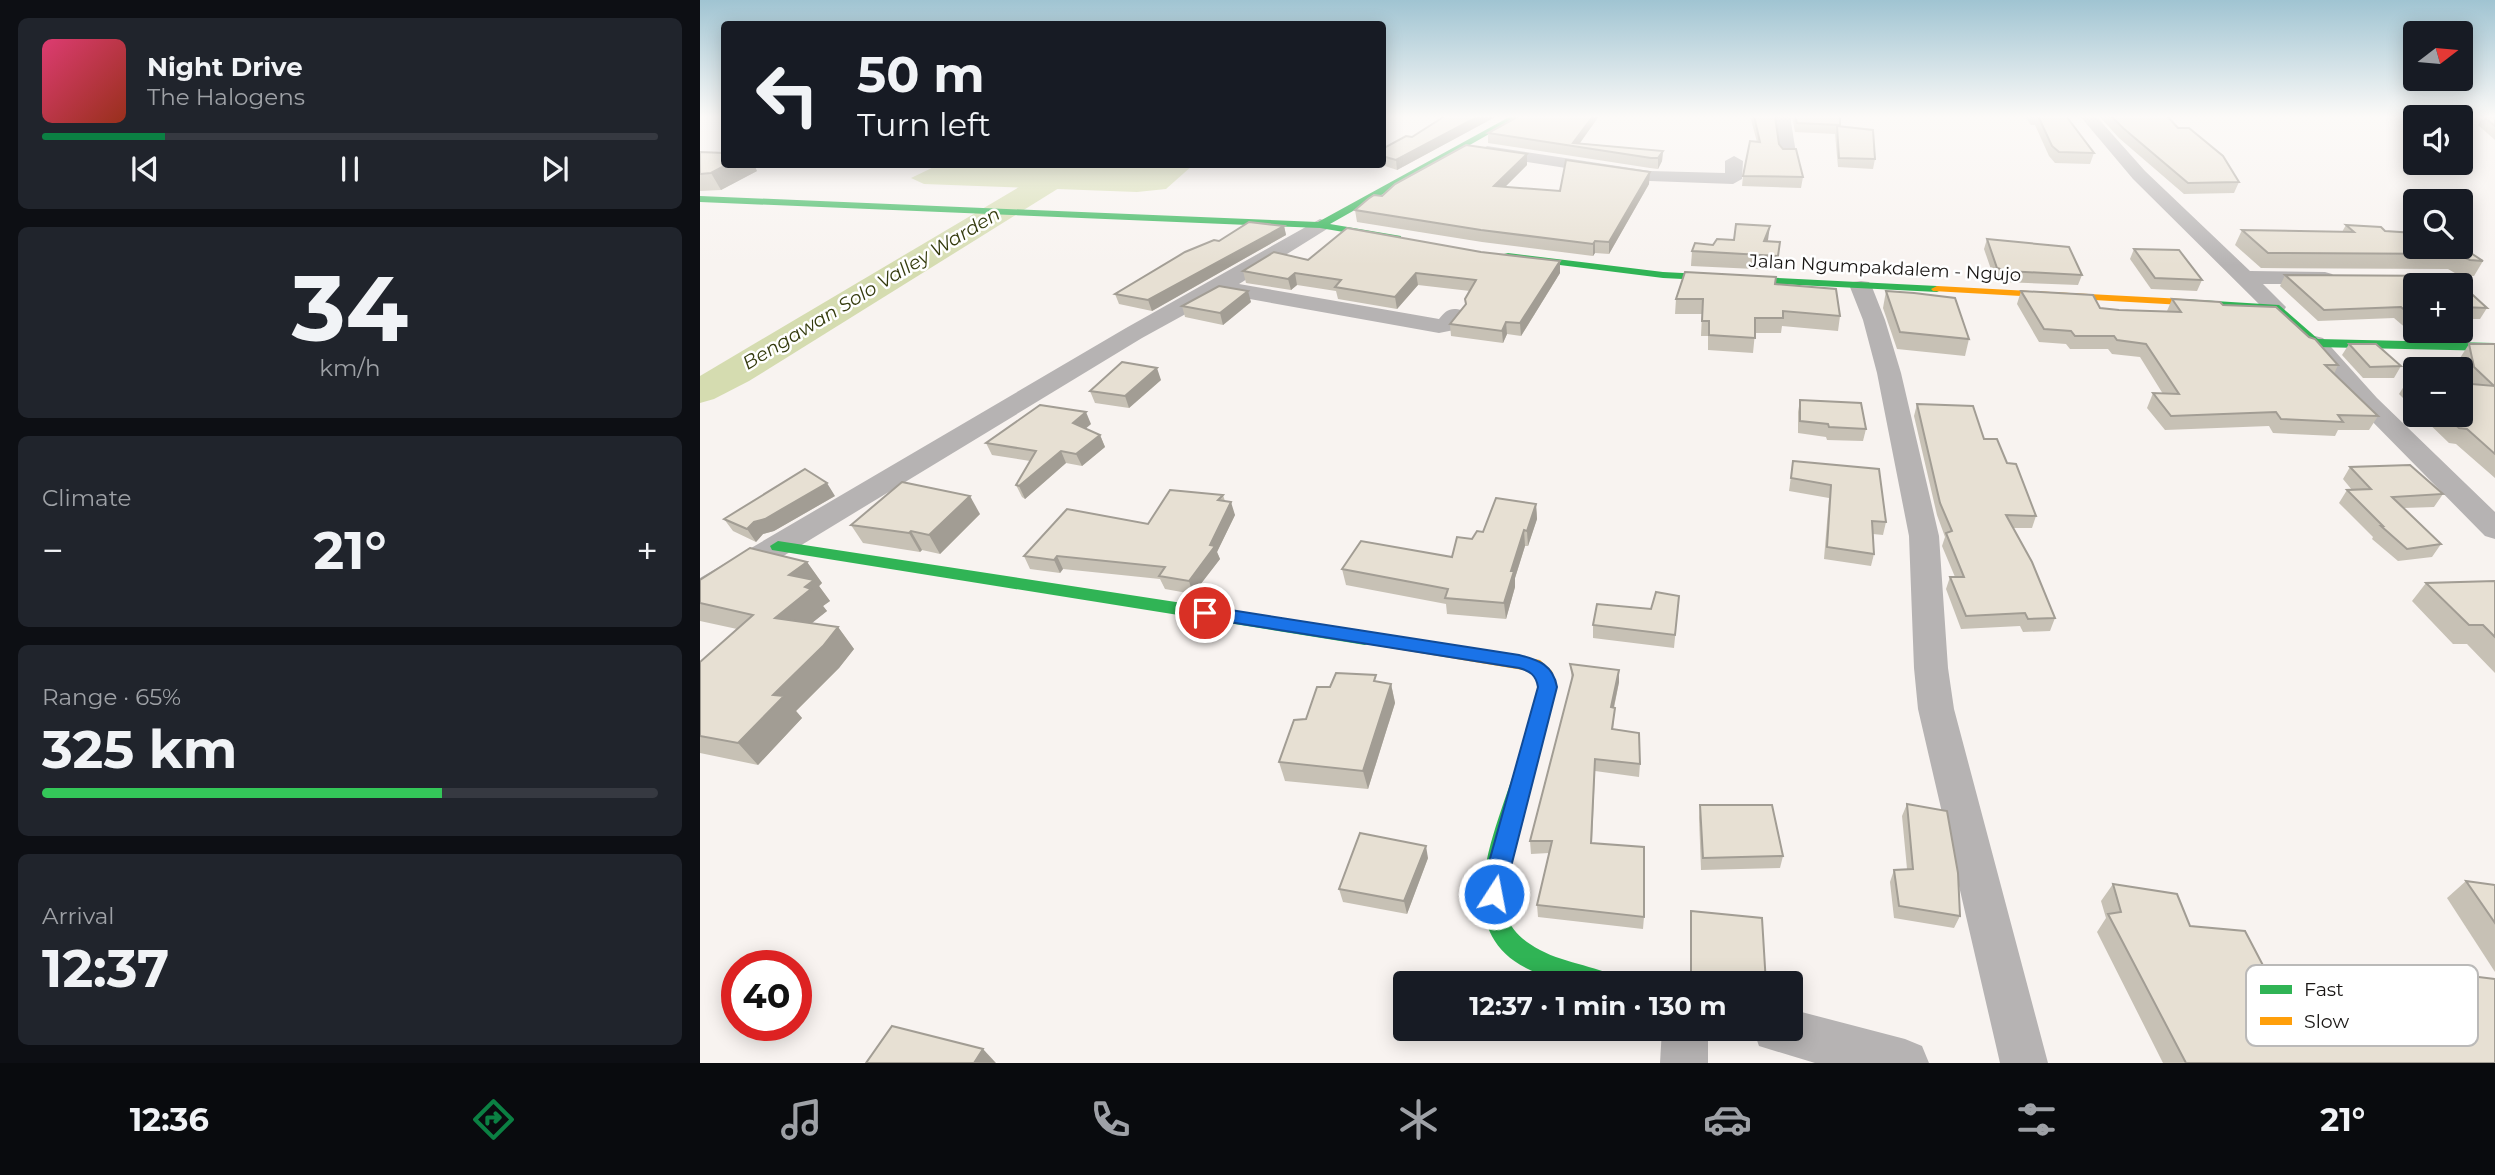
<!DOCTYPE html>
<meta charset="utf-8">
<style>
:root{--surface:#171b24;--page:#20242c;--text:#f1f3f6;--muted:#9ea1a6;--line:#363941;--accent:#0b8043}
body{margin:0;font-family:Montserrat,sans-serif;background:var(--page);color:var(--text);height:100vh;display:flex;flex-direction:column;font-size:26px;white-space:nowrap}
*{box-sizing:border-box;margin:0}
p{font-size:23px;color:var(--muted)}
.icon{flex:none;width:38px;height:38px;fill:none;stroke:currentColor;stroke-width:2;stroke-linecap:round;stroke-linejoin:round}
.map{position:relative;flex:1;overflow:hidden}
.side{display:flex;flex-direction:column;gap:18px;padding:18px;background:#0d0f14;width:700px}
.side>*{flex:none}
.hud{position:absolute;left:21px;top:21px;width:665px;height:147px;border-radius:7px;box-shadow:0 4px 18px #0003;background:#171b24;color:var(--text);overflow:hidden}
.needle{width:46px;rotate:74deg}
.fabs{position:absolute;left:1703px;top:21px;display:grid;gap:14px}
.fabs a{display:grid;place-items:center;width:70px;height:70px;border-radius:7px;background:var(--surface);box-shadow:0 4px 18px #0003;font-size:35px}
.speed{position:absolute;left:21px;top:950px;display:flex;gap:14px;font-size:35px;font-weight:700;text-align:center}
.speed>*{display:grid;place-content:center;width:91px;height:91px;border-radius:50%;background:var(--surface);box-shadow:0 4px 18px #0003;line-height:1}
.speed .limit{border:10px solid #d22;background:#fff;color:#111}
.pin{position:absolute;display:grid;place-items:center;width:60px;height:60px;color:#fff;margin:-30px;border:4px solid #fff;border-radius:50%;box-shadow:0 2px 7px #0007}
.me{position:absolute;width:77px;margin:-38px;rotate:11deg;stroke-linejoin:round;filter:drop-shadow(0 0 5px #0008)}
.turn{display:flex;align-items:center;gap:24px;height:147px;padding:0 21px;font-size:32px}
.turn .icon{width:91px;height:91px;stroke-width:2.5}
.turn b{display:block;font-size:49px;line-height:60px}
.big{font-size:52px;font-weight:700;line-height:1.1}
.side .card{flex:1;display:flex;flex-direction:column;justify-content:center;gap:10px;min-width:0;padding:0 24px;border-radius:10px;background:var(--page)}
.side .dial{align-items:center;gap:0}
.dial b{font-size:91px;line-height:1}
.song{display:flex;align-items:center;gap:21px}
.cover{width:84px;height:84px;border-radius:10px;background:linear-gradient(135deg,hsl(340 70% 55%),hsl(10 70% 35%))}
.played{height:7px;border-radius:4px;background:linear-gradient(90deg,var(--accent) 20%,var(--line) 20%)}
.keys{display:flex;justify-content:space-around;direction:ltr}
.heat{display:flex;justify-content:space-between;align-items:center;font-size:38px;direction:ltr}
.charge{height:10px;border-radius:5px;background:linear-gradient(90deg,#34c759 65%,var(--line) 0)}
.trip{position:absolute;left:693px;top:971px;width:410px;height:70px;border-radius:7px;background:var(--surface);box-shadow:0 4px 18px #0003;font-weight:700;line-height:70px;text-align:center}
.tabs{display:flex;height:112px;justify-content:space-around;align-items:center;background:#090b0e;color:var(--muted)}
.tabs .icon{width:49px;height:49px}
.tabs .active{color:var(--accent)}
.tabs b{font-size:32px;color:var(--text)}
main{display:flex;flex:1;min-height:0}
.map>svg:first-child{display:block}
</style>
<main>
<section class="side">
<div class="card">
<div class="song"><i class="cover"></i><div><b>Night Drive</b><p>The Halogens</p></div></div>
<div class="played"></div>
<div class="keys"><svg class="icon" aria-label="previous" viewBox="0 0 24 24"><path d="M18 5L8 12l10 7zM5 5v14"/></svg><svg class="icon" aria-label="pause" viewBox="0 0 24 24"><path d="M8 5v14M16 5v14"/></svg><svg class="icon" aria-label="next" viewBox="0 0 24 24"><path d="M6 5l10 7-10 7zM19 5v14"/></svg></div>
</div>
<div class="card dial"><b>34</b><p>km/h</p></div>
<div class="card"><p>Climate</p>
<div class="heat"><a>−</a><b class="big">21°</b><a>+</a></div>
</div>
<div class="card"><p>Range · 65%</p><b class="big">325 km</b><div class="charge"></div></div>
<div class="card"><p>Arrival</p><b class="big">12:37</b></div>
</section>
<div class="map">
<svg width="1795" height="1063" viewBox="0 0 1795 1063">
<rect width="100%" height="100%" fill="#f8f3f0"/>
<polygon fill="#d5dcb0" points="238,165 238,164 493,165 466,189 437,192 224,184 211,178"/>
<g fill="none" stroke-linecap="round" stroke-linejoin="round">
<polygon fill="#d5dcb0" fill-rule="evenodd" points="358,164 391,164 388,170 49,381 14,399 0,403 0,376"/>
<g fill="#b6b3b3" fill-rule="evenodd">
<polygon points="1074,116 1090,116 1096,153 1094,157 1082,157 1080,153"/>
<polygon points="1380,116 1396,116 1445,171 1550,271 1625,272 1632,274 1636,278 1632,282 1625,284 1563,284 1586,307 1583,312 1567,312 1433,179"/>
<polygon points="787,146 950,171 1025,173 1025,161 1034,156 1043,161 1042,179 1033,184 950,181 781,155 779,151"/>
<path d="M620 219 627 221 630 225 627 229 539 284 739 319C746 310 750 307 762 310L765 315 754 330 739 333 522 294 442 338 11 600 0 603V578L426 328Z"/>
<polygon points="1161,281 1169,282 1172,287 1185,320 1201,373 1239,536 1248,668 1254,709 1348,1063 1300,1063 1218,709 1214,668 1209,536 1177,373 1163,320 1150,287 1153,282"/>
<polygon points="1615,336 1623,338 1677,398 1795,512 1795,539 1785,536 1659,408 1603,343 1607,338"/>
<polygon points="1090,1009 1205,1039 1222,1046 1229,1063 1115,1063 1059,1046 1053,1029 1090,1029"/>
<polygon points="962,1029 1008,1029 1008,1063 960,1063"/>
</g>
<g fill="#30b455" fill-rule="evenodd">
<polygon points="811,116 821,116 630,224 701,236 701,240 697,241 620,228 0,202 0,196 618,222"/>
<polygon points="808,253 963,272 1237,286 1243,289 1237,292 963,278 804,258 804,254"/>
<polygon points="1483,299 1579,305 1618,339 1795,343 1795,351 1615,347 1611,346 1572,310 1479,304 1479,300"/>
<polygon points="78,541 665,631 671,633 674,638 671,643 665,645 72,550 70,546"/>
<path d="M827 754 834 756 837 762C827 801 796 878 806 915 810 927 820 938 830 944 856 962 888 964 916 976L920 984C902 984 883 986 866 984 854 982 841 975 830 970 744 930 798 828 817 762L820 756Z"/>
</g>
<g fill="#ff9f0a" fill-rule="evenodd">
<polygon points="1237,286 1483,299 1489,302 1483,305 1233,291 1231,289"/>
<polygon points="665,631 840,660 852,671 857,687 834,768 827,770 820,768 817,762 839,687 837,679 829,671 659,643 656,638 659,633"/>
</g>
</g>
<g fill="#c7c1b5">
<polygon points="745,116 797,116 697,170 679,164 682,164 682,149 712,137"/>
<polygon points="819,116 899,116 880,143 963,151 962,161 958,169 950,168 788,143 788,133"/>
<polygon points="1050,116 1075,116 1079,144 1103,177 1101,188 1042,186 1043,176 1057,142"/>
<polygon points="1092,116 1140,116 1140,127 1175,159 1173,169 1138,167 1135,134 1095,132"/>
<polygon points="1325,116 1366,116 1394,153 1390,164 1355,163 1349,156 1335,125 1331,125"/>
<polygon points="1399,116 1467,116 1478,128 1539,182 1534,193 1484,194 1419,138"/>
<polygon points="1783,116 1795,118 1795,140 1778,125"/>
<polygon points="0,152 57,171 21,190 0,191"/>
<polygon points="827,165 805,187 860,191 949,184 909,254 895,253 893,256 782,242 657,222 655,210 682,196"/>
<polygon points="1646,225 1685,231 1760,247 1783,261 1774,276 1760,276 1748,269 1561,268 1535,245 1542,230 1642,232"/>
<polygon points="584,226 586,235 452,311 419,304 415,294 519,241"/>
<polygon points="1287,239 1382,275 1378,285 1304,282 1294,278 1284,249"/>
<polygon points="1068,241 1080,242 1076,270 991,266 992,251 1013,245"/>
<polygon points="1434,249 1502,280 1497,291 1451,289 1430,259"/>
<polygon points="781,252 860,261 860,273 821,336 807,334 803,343 751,336 750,324 765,305 765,299 770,291 718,285 697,309 638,299 636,291 597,285 591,290 546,283 543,271 608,260"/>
<polygon points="1585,275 1752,276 1787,308 1780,319 1760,319 1760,285 1715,285 1715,330 1708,330 1694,318 1618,321 1580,286"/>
<polygon points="1075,284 1140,316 1138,331 1082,326 1081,333 1055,333 1053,353 1008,350 1008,336 1001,336 1002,314 975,314 976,299"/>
<polygon points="1186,291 1269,339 1265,356 1197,349 1183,308"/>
<polygon points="1321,291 1400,308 1419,310 1467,311 1472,299 1523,305 1638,365 1634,374 1678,416 1669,430 1638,430 1635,436 1573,433 1569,426 1465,430 1447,408 1453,393 1463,394 1440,357 1412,354 1408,349 1370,349 1366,344 1339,342 1317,304"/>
<polygon points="551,302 523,325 485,317 482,306"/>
<polygon points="1649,344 1701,366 1694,378 1663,378 1642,355"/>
<polygon points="1769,344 1795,344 1795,478 1756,444 1749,443 1720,415 1760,415 1767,384 1764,382 1760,358"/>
<polygon points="461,380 429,408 395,403 390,391"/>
<polygon points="1708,380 1715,380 1715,410 1699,394"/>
<polygon points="1100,400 1166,429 1163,441 1127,440 1126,437 1098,433 1098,412"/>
<polygon points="1217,404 1284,439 1307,463 1336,516 1332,528 1313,528 1355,618 1350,631 1323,632 1320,626 1261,629 1246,589 1250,577 1255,577 1242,546 1245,537 1237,515 1214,416"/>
<polygon points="391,424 385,429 400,435 405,447 382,466 366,463 325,499 322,497 316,485 330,461 292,455 286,443"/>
<polygon points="1093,461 1179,469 1186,522 1183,535 1173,534 1174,554 1171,566 1124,559 1129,498 1089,491"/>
<polygon points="1650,467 1743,494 1734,507 1704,508 1741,544 1732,557 1698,561 1672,539 1673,537 1639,503 1647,490 1652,490 1643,479"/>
<polygon points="523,495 525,501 535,515 517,552 520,559 493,594 465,589 460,579 363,569 360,573 330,569 324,556 448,524"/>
<polygon points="135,496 74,531 63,534 56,542 33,531 24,519"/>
<polygon points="836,504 837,519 828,546 825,546 815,578 815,587 806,619 747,614 746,604 646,585 642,569 752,557 772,539 783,532"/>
<polygon points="280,514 240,554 222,550 220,552 163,543 151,525"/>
<polygon points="107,562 122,583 119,586 130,601 123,606 127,611 111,623 138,627 154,649 139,668 96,711 102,718 58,765 0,753 0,662 37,629 0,621 0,580"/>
<polygon points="1795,581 1795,673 1767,644 1753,644 1712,601 1726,583"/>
<polygon points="979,596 974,648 893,638 893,625 951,609"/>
<polygon points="870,664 919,670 919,682 914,708 915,708 913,729 940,764 939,777 895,771 892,843 944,917 943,929 838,917 837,905 849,853 831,854 830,841 872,681"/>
<polygon points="677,682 691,684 695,703 668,789 585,781 579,762 606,719 630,687"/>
<polygon points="1207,804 1260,916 1254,928 1194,918 1190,882 1194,870 1207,869 1202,816"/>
<polygon points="1000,805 1083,856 1080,868 1001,870 999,818"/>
<polygon points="728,858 707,914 643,902 639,889"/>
<polygon points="1766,881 1795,885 1795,972 1747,898"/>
<polygon points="1413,884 1490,926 1579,996 1678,1003 1695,988 1709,988 1729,971 1795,1063 1463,1063 1397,932 1406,918 1401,901"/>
<polygon points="991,911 1066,984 990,984 990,923"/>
</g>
<g fill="#a29d94">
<polygon points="779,116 797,116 697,170 696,160"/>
<polygon points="893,116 899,116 877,147 873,143"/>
<polygon points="963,151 962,161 958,169 958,158"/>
<polygon points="827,154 827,165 795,197 794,186"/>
<polygon points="28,164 54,164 57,171 21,190 11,173"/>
<polygon points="950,172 949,184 909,254 909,242"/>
<polygon points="584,226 586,235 452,311 448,300"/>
<polygon points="1070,226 1068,240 1062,255 1064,241"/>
<polygon points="895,241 895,253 893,256 893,244"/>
<polygon points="860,261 860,273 821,336 820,323"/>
<polygon points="595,273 597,285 591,290 588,279"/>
<polygon points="716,273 718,285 697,309 695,297"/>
<polygon points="548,291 551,302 523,325 520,313"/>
<polygon points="806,322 807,334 803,343 802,331"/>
<polygon points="457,368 461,380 429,408 425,396"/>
<polygon points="386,412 391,424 378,435 373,423"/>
<polygon points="400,435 405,447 382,466 376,454"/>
<polygon points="361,451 366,463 325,499 319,486"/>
<polygon points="127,483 135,496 74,531 63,534 56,542 47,529 54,522"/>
<polygon points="270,496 280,514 240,554 229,535"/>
<polygon points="531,502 535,515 517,552 520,559 493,594 489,581 510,545"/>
<polygon points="836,504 837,519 828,546 827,531"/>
<polygon points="824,530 825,546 815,578 815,587 806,619 804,603 811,571"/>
<polygon points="211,531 222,550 220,552 209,533"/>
<polygon points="357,556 363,569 360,573 354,560"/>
<polygon points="107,562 122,583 119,586 130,601 123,606 127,611 91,640 75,618 89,575"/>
<polygon points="138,627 154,649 139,668 96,711 102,718 58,765 38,743 73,695"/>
<polygon points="919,670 919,682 911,720 911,707"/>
<polygon points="691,684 695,703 668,789 663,771"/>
<polygon points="726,846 728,858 707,914 704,901"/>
<polygon points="283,1049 296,1063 274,1063"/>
</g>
<g fill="#e7e0d3" stroke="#a29d94" stroke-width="2">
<polygon points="745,116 779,116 696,160 682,156 682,149 706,136 712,137"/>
<polygon points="819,116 893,116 873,143 963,151 958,158 951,158 788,133"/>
<polygon points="1054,116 1075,116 1079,144 1083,149 1096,149 1103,177 1043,176 1050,141 1060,142"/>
<polygon points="1095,116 1140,116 1140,125 1097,123"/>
<polygon points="1338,116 1366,116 1394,153 1359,152 1352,146"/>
<polygon points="1411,116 1467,116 1478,128 1489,128 1523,156 1539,182 1488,183 1423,128"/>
<polygon points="1783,116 1795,118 1795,126"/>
<polygon points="1137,126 1173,130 1175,159 1139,158"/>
<polygon points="766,145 827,154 794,186 860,191 866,160 950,172 909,242 895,241 893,244 781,230 655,210 668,199 674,195 682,196 695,184"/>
<polygon points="0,152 24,153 24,164 28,164 11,173 0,174"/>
<polygon points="549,222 584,226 448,300 415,294 485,252 514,240 519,241"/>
<polygon points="1036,224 1070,226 1064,241 1080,242 1078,256 992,251 995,243 1013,245 1017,239 1034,240"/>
<polygon points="1646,225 1681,227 1685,231 1715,233 1715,247 1760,247 1760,246 1783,261 1770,260 1757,254 1568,253 1542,230 1654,232"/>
<polygon points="647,228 781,252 860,261 820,323 806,322 802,331 750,324 766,304 765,299 776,280 716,273 695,297 635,287 641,280 595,273 588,279 543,271 574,252 608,260"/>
<polygon points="1287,239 1369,247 1382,275 1307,271 1297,268"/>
<polygon points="1434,249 1479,250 1502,280 1455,278"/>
<polygon points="985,272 1076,277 1075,284 1136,289 1140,316 1083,311 1083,318 1055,318 1055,338 1009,335 1009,321 1002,321 1003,299 976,299"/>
<polygon points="1585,275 1752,276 1787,308 1760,307 1760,285 1715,285 1715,319 1701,307 1624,310"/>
<polygon points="519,286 548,291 520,313 482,306"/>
<polygon points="1186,291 1214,293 1255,298 1269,339 1200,332"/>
<polygon points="1321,291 1393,295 1400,308 1419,310 1481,312 1472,299 1520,302 1523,305 1576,307 1609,337 1615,339 1638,365 1625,365 1678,416 1638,415 1643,422 1581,419 1576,412 1471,416 1453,393 1479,394 1446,344 1417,340 1414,336 1375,336 1371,331 1344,329"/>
<polygon points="1649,344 1676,344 1701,366 1670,367"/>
<polygon points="1769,344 1795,344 1795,454 1767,429 1759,428 1745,415 1760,415 1760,383 1794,386 1774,367"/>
<polygon points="422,362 457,368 425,396 390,391"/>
<polygon points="1708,380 1715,380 1715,387"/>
<polygon points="1100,400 1161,403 1166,429 1129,427 1128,424 1100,421"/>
<polygon points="1217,404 1273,406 1284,439 1297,439 1307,463 1316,464 1336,516 1306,515 1332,562 1355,618 1328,619 1325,613 1266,616 1250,577 1264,577 1246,533 1252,531 1240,503"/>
<polygon points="340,405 386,412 373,423 400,435 376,454 361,451 319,486 316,485 336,451 286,443"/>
<polygon points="1093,461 1179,469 1186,522 1172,521 1174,554 1127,547 1131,485 1091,478"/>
<polygon points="1710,465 1743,494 1692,497 1741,544 1707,549 1681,526 1683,526 1647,490 1671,489 1650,467"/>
<polygon points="105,469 127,483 65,519 54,522 47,529 24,519"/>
<polygon points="202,482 270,496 229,535 211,531 209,533 151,525"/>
<polygon points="470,490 523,495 518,500 531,502 510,545 515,546 489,581 459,576 465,567 357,556 354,560 324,556 367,509 448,524"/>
<polygon points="796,498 836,504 827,531 824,530 811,571 814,571 804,603 745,598 748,589 642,569 661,541 752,557 757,537 772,539 777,531 783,532"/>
<polygon points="50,548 107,562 89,575 114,580 105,587 111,589 75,618 138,627 123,646 73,695 84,696 38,743 0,736 0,662 53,615 0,603 0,580"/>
<polygon points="1795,581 1795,637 1783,625 1769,625 1726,583"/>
<polygon points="956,592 979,596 975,635 893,625 897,604 951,609"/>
<polygon points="870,664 919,670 911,707 915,708 912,729 939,733 940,764 895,759 891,843 944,847 944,917 837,905 852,841 830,841 873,675"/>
<polygon points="636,673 676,675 674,681 691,684 663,771 579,762 594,720 606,719 617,687 630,687"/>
<polygon points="1207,804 1247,811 1258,873 1260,916 1199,906 1194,870 1213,869"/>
<polygon points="1000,805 1072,805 1083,856 1003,858"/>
<polygon points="660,833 726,846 704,901 639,889"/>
<polygon points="1766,881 1795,885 1795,923"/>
<polygon points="1413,884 1477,894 1490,926 1545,931 1579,996 1705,1004 1695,988 1737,989 1729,971 1795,979 1795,1063 1486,1063 1408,914 1421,912"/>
<polygon points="991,911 1062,918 1066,984 991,984"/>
<polygon points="192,1026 283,1049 274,1063 166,1063"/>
</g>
<linearGradient id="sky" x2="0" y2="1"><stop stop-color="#a0c4d2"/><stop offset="0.44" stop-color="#fcfaf8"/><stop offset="1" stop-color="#fcfaf8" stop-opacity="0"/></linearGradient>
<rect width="1795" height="265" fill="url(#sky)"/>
<path fill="#1a73e8" stroke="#114b97" stroke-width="2" d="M505 606 819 655C839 660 853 665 857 687L802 902 794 905 786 902 782 894 784 880 838 687C836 675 830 671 819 668L498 617 496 613 498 608Z"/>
<g text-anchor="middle" stroke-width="5" stroke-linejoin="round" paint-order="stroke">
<g font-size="18" fill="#191614" stroke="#fff">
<text transform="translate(1185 268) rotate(3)" y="6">Jalan Ngumpakdalem - Ngujo</text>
</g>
<g font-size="19" font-style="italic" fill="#343b0d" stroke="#fff">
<text transform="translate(171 288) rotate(-31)" y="7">Bengawan Solo Valley Warden</text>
</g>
</g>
<rect x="1546" y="965" width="232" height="81" rx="10" fill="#fff" stroke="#bab9b8" stroke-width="2"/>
<rect x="1560" y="985" width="32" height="9" fill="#30b455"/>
<rect x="1560" y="1017" width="32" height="8" fill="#ff9f0a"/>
<g font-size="19" fill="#191614">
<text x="1604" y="996">Fast</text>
<text x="1604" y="1028">Slow</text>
</g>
</svg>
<div class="fabs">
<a><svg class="needle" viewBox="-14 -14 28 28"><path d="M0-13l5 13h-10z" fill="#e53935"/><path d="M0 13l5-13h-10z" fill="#9ea1a6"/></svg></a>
<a><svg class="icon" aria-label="sound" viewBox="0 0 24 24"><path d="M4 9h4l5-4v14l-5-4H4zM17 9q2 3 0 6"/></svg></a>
<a><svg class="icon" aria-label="search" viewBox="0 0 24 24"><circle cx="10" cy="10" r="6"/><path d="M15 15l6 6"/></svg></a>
<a>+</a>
<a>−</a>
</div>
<div class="speed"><div class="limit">40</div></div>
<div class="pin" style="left:505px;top:613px;background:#d93025"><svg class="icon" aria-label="arrive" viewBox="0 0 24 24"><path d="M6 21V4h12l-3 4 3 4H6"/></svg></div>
<svg class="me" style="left:794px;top:894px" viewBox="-20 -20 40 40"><circle r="17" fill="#1a73e8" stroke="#fff" stroke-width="3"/><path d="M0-11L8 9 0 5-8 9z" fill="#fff"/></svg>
<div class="trip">12:37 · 1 min · 130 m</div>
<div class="hud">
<div class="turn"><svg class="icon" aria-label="left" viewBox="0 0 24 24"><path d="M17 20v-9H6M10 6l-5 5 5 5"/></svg><div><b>50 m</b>Turn left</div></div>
</div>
</div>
</main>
<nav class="tabs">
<b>12:36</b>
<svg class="icon active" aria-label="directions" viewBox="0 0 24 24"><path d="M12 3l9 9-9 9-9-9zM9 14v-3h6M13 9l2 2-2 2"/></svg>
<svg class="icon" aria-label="music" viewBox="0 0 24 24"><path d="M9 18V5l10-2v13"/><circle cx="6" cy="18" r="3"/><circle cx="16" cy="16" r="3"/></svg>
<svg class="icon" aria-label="phone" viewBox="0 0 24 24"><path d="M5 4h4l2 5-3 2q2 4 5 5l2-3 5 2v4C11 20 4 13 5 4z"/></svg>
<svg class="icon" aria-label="climate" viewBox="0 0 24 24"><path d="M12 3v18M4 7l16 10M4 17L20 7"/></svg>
<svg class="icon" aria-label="car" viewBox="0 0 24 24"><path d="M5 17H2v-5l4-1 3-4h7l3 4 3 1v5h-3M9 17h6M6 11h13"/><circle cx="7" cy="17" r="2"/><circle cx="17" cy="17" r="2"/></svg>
<svg class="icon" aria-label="filters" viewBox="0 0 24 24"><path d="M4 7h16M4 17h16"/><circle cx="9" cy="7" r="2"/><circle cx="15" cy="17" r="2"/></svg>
<b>21°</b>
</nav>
